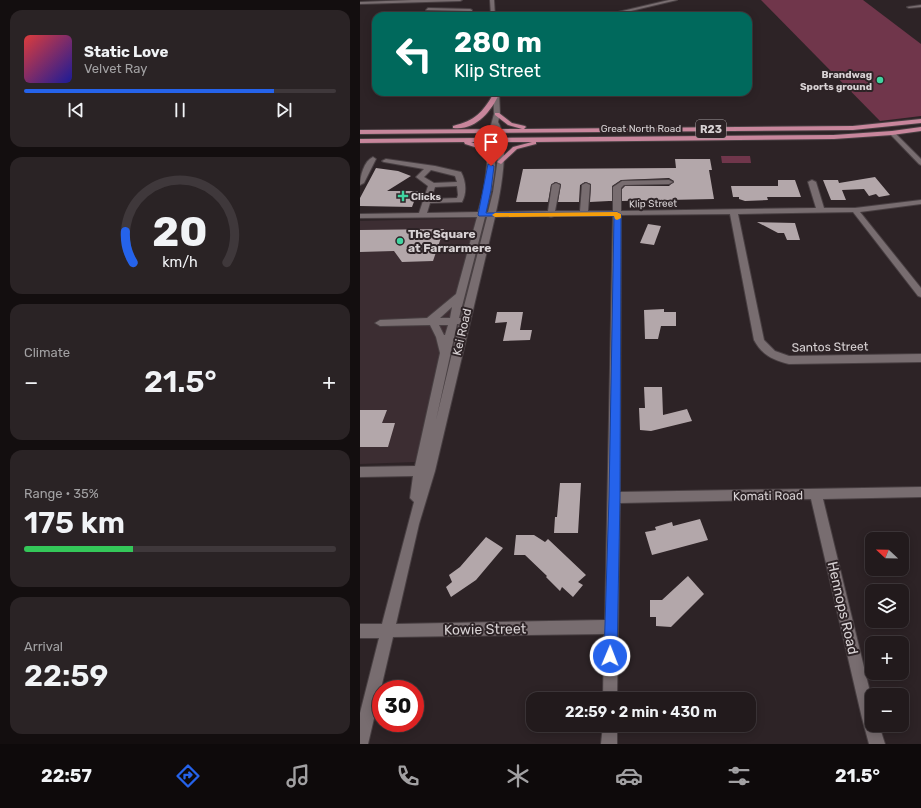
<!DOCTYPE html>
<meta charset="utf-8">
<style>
:root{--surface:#221a1c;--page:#2a2325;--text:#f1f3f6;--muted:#a2a1a3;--line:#3f383b;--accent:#2563eb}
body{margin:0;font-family:Rubik,sans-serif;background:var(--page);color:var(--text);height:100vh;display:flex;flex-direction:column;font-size:15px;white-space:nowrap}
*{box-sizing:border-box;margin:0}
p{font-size:13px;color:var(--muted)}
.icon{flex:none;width:22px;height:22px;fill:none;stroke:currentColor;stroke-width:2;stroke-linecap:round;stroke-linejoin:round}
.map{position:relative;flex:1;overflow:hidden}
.sheet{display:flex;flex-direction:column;gap:10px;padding:10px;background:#130e0f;width:360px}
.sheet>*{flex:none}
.hud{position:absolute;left:12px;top:12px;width:380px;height:84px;border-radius:12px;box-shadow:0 2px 10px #0003,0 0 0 1px var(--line);background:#00695c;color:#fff;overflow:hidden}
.needle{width:26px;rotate:292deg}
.tools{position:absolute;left:505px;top:532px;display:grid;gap:8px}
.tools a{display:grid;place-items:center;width:44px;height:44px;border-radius:8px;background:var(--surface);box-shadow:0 2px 10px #0003,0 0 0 1px var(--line);font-size:20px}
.speed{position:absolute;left:12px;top:680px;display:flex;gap:8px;font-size:20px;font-weight:700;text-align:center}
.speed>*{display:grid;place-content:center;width:52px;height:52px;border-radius:50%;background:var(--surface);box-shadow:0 2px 10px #0003,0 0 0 1px var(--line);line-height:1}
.speed .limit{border:6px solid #d22;background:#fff;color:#111}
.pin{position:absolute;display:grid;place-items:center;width:34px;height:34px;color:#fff;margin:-41px -17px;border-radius:50% 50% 50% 0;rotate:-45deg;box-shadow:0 0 4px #0007}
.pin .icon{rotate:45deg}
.me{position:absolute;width:44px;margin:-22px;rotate:1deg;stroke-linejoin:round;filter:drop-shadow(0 0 3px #0008)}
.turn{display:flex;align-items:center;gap:14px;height:84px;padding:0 16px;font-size:18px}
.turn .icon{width:52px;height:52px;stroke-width:2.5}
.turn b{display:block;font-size:28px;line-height:34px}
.big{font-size:30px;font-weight:600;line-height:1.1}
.sheet .widget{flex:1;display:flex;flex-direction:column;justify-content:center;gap:6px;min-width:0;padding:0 14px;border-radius:12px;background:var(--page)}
.sheet .dial{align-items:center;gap:0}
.dial svg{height:104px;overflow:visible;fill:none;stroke:var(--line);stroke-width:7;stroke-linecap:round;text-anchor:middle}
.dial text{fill:var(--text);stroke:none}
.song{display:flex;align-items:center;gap:12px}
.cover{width:48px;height:48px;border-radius:6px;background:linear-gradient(135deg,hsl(0 70% 55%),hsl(240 70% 35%))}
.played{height:4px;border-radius:2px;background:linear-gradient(90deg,var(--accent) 80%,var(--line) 80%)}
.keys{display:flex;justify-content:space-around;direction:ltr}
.heat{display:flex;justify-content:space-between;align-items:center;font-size:22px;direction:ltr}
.charge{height:6px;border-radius:3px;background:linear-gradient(90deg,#34c759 35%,var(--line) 0)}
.trip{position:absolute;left:166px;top:692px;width:230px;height:40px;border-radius:12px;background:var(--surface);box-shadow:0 2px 10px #0003,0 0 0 1px var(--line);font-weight:600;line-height:40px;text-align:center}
.tabs{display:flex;height:64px;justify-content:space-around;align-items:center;background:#0e0a0b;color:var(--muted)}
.tabs .icon{width:28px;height:28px}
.tabs .current{color:var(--accent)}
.tabs b{font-size:18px;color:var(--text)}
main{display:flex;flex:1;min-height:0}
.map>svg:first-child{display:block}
</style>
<main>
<section class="sheet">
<div class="widget">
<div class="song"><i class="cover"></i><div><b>Static Love</b><p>Velvet Ray</p></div></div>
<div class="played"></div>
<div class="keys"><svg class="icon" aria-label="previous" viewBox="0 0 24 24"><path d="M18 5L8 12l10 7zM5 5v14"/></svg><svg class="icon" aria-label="pause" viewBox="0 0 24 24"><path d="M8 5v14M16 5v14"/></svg><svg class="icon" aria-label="next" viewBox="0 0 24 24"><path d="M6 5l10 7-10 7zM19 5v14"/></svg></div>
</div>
<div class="widget dial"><svg viewBox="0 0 100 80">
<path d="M14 69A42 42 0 1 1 86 69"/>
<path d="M14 69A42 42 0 0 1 8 45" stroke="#2563eb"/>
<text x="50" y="56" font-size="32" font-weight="700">20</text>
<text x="50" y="72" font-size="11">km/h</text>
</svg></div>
<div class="widget"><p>Climate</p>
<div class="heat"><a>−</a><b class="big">21.5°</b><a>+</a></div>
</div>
<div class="widget"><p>Range · 35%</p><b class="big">175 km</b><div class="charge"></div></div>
<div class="widget"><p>Arrival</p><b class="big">22:59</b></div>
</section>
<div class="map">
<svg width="561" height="744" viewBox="0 0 561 744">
<rect width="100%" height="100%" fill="#2d2326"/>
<polygon fill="#3c2d32" points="120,218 55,462 0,464 0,221"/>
<g fill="#70364b">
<polygon points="401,0 503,0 561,44 561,116 520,121"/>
<polygon points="361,156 390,156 391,163 362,163"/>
</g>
<g fill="#b3a7aa">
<polygon points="315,159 350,159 352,170 349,170 354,199 262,201 262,189 265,186 309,186 314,181 309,178 261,180 252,186 252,201 249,201 230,202 231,184 225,182 220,185 219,202 198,202 201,184 195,182 191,185 188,202 156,202 163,169 316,168"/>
<polygon points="16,168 38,171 51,176 27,191 58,191 52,207 0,206 0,198"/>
<polygon points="515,177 530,195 519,197 516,194 509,196 504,189 482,190 486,200 471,200 463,180 478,180 479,183"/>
<polygon points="418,180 435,180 441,197 407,197 408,200 385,201 379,199 379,197 373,197 371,186 418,186"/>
<polygon points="397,222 435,223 440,240 427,240 424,233 418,233"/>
<polygon points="288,224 301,226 294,245 280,243"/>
<polygon points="84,229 73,261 42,262 34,251 0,252 0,230"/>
<polygon points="304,309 304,312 316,312 316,326 301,326 298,339 285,339 284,310"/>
<polygon points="137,312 163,312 160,330 172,330 170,340 143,341 147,322 135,323"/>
<polygon points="284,387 302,387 303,415 327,409 332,421 291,431 280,430 279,408 285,408"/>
<polygon points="0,410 27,410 22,423 35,423 28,447 0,447"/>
<polygon points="200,483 221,483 218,533 194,533 195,517 197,517"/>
<polygon points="340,519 348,540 292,555 285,532 296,530 295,527 312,522 313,526"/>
<polygon points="156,535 174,535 185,542 188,539 226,575 218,582 223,585 213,597 202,587 200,591 186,577 187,576 165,555 154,555"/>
<polygon points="126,537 143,548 116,580 91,597 86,587 92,582 89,575 100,567"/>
<polygon points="328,576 344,594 311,627 296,626 296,617 290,617 290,600 302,600"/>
</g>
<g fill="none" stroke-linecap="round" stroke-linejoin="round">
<defs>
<g id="minor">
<polygon points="52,0 102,0 100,1 0,4 0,2"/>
<polygon points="130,0 134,0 135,16 131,16"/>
<polygon points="309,0 317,0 250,16 241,16"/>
<polygon points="561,5 561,7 549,8 547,7"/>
<polygon points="68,8 110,9 112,10 111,16 107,16 107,11 66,10"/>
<path d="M133 92H139L140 114 138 122C150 141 141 190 136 212L188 211 192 185 196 183 200 185 195 211H220L222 185 226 183 230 185 228 211H253V187L262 181 309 180 313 182 309 184 264 185 261 188V211L456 208 448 182 452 180 456 182 464 208H495L561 200V204L500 212 561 288V297L558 296 493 212 378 214 404 340 415 351 429 356 561 354V362L429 364C413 360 402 355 394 340L370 214 261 215 260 492 561 487V497L463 499 512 700V725H519L525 744H509L502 718 451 499 260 503 257 699H243L244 634 33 637 8 744H0V713L19 638H0V624H22L54 502 50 498 53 476 0 477V467L55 466 80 353 76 337 70 325 20 326 15 323 20 320 67 318 96 294 117 217 0 218V214L59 213 68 186 56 177 64 169 24 162 22 161 26 159 75 166 101 172C106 181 107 193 102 202L70 203 67 213 118 212 124 190 127 165V140L134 114ZM136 130 138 158 133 192 128 212H126C130 197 134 181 135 165 135 152 133 142 136 130ZM71 170 95 176 97 182 74 183 64 177ZM97 186 98 195 97 198 71 199 75 187ZM253 215 245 620 36 624 59 524 75 471 135 217 188 216 191 217 194 216ZM125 217H127L101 318H99ZM92 307 90 318H80ZM97 324H99L76 420ZM79 325H88L85 335H84Z"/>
<polygon points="532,131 534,132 561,159 561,165 559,164 530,134 530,132"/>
<path d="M13 157 16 159 4 183 0 185C0 176 4 161 13 157Z"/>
<polygon points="243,725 257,725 257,744 241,744"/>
</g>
<g id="major">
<path d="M134 93 139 94C131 112 115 131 93 128V126C116 120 122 113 134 93Z"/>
<polygon points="135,113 139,113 152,123 165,126 166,127 164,129 493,126 561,119 561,123 493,130 0,134 0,130 162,129 148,125 135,115"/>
<polygon points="561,127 561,131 532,135 474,139 176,142 176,144 157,149 141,164 137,162 153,147 172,142 111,142 125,147 134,159 131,161 129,160 121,149 105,144 104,142 0,143 0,139 474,135 532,131"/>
</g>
</defs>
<use href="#minor" stroke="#483f42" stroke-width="2"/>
<use href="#major" stroke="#483f42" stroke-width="2"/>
<use href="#minor" fill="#786d70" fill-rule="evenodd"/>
<use href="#major" fill="#c8869c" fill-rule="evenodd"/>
</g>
<polygon fill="#2563eb" stroke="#184099" points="128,164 134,166 131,190 126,213 257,212 261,214 260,498 257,656 255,660 250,662 246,660 244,656 249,498 254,216 119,216 118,215"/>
<polygon fill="#f59e0b" points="257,212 261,214 261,218 257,220 255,219 254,216 135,217 132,215 135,213"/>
<g fill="#41d4a1" stroke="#2d2326" stroke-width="1.5">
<circle cx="520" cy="80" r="4"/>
<path d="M41 190h4v4h4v4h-4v4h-4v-4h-4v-4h4z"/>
<circle cx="40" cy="241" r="4"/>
</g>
<g text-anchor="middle" stroke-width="4" stroke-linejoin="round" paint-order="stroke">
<g font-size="10" font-weight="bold" fill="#d8d2d4" stroke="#2d2326" text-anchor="end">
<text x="512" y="78">Brandwag<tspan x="512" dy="12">Sports ground</tspan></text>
<text x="51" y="200" text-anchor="start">Clicks</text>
</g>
<g font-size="10" fill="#d8d2d4" stroke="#2d2326">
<text x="281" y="132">Great North Road</text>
<text transform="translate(293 203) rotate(-1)" y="4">Klip Street</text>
</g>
<rect fill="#2d2326" stroke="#a59ea0" stroke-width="1" x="336" y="120" width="30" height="18" rx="3"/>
<g font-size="11" font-weight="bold" fill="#d8d2d4">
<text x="351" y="133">R23</text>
</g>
<g font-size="12" font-weight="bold" fill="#d8d2d4" stroke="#2d2326" text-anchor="start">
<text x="48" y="238">The Square<tspan x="48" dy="14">at Farrarmere</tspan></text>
</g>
<g font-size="12" fill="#d8d2d4" stroke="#2d2326">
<text transform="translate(102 332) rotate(-77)" y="4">Kei Road</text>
<text transform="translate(470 347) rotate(-1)" y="4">Santos Street</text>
<text transform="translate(408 496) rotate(-1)" y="4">Komati Road</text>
</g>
<g font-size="14" fill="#d8d2d4" stroke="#2d2326">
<text transform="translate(483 608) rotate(77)" y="5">Hennops Road</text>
<text transform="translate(125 629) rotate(-1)" y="5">Kowie Street</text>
</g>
</g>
</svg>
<div class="tools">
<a><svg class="needle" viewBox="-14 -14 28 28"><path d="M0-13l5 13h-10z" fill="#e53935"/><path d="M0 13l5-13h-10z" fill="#a2a1a3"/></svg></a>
<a><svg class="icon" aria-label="layers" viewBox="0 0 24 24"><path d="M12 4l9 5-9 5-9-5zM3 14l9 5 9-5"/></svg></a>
<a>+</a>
<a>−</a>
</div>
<div class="speed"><div class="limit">30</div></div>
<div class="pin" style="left:131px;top:166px;background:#d93025"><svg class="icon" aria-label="arrive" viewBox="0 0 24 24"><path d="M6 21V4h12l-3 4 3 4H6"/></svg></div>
<svg class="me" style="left:250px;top:656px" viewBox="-20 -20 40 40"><circle r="17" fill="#2563eb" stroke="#fff" stroke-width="3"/><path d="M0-11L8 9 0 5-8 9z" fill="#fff"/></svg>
<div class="trip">22:59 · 2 min · 430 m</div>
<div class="hud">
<div class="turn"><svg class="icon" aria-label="left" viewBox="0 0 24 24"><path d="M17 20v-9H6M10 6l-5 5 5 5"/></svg><div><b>280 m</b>Klip Street</div></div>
</div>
</div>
</main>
<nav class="tabs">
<b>22:57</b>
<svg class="icon current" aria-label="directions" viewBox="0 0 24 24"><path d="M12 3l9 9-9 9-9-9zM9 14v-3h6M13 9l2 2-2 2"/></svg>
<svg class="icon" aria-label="music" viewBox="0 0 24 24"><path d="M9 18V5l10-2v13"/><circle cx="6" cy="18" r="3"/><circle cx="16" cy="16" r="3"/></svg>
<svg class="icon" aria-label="phone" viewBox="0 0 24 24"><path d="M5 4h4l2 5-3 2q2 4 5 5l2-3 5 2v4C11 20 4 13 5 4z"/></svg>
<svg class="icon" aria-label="climate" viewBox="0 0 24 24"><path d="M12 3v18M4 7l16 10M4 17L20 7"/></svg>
<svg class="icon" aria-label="car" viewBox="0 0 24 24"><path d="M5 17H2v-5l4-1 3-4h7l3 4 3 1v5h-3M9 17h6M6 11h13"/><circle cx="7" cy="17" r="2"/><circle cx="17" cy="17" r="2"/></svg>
<svg class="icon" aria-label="filters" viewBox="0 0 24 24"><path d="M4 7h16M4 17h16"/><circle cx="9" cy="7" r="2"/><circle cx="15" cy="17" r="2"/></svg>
<b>21.5°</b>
</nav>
